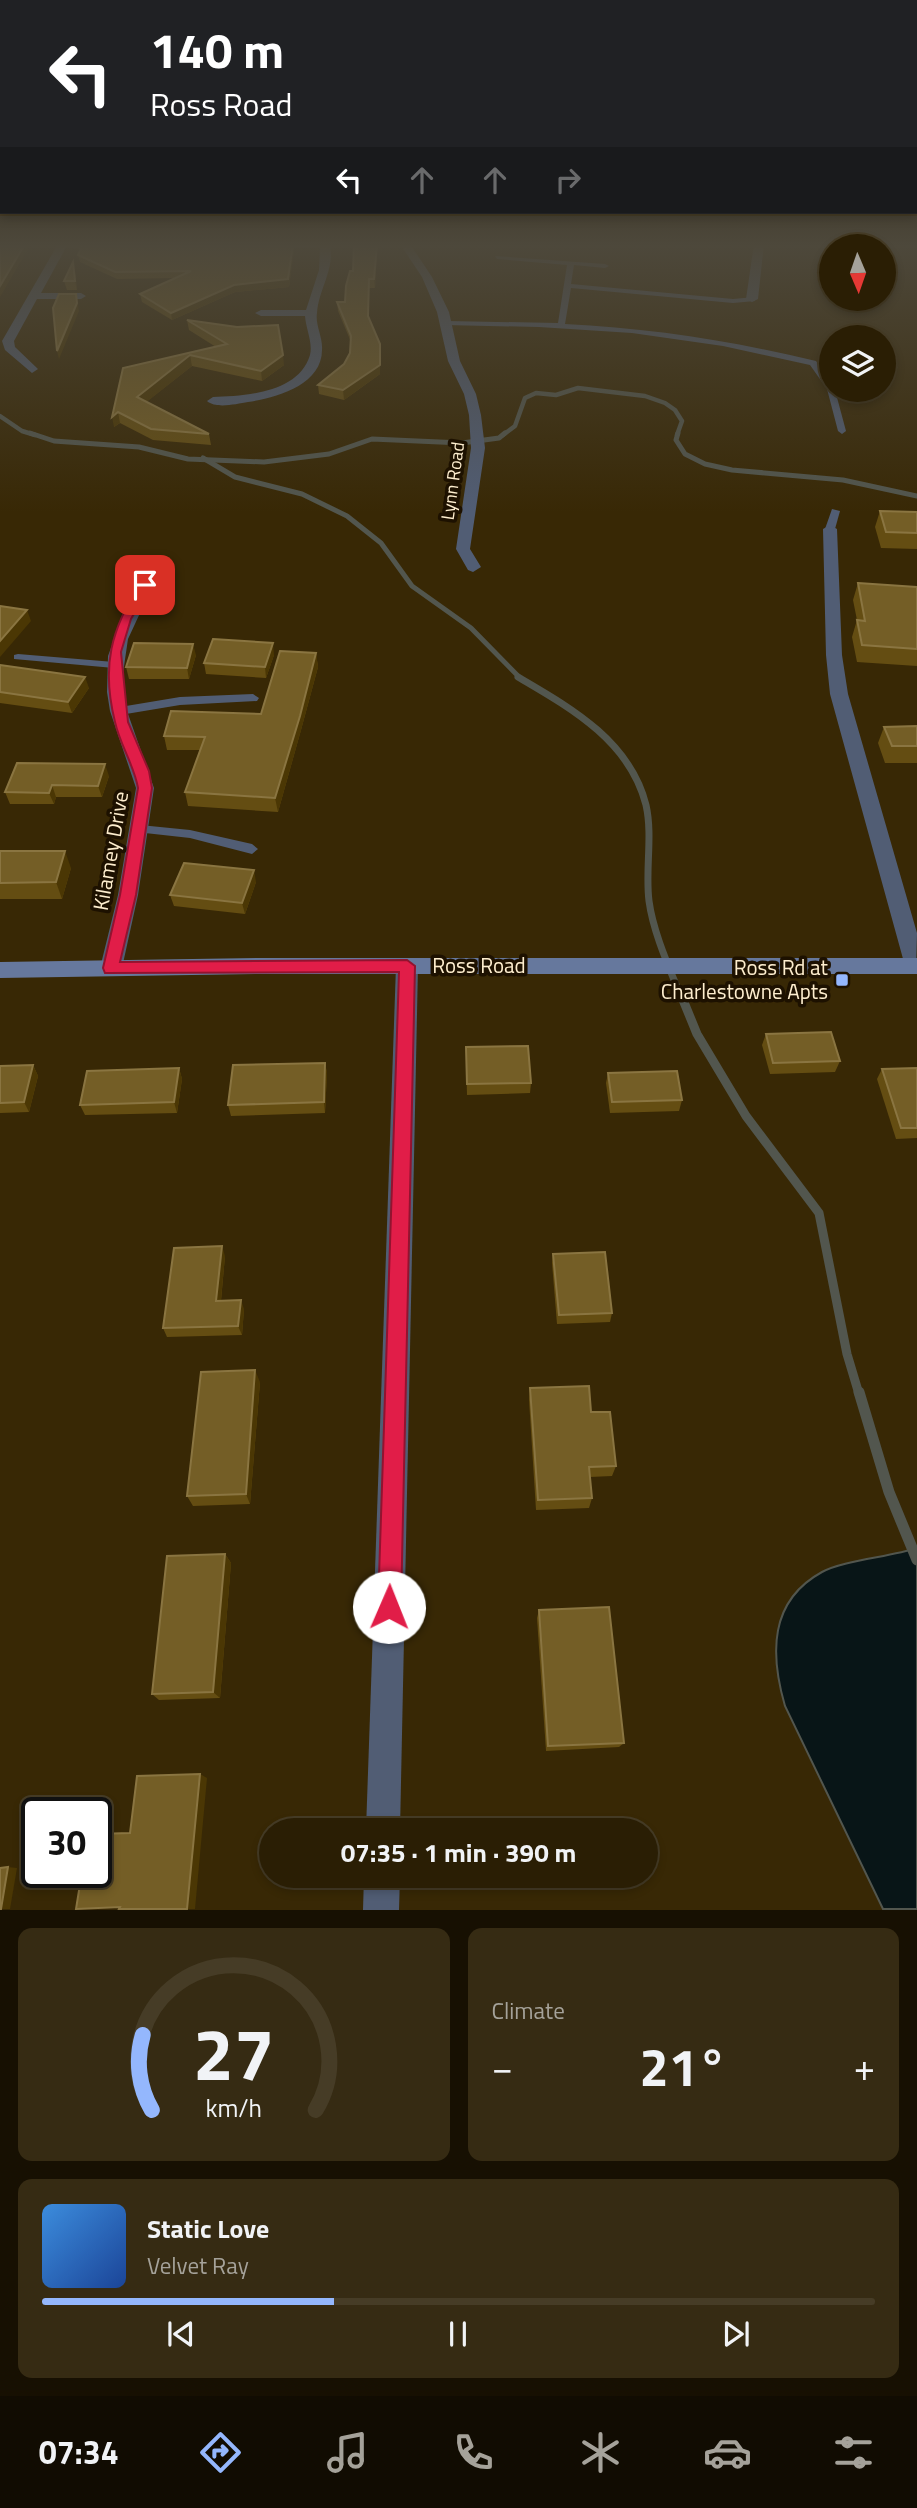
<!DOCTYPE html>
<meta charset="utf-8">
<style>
:root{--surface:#2a1e04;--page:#362b13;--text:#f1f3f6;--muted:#a5a29a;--line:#463c26;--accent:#94b7fd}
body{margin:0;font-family:"Titillium Web",sans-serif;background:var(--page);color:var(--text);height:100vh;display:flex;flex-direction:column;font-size:26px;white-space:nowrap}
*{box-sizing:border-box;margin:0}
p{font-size:23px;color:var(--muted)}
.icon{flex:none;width:38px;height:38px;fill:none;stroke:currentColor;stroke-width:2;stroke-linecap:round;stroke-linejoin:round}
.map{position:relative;height:1910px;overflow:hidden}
.side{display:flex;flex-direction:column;gap:18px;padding:18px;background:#171002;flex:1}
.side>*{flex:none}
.guide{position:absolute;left:0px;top:0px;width:917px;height:214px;box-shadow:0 4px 10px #0003,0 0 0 2px var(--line);background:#202124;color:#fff;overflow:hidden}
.needle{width:46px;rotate:178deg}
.buttons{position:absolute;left:819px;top:234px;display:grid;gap:14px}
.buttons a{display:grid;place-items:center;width:77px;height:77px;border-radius:50%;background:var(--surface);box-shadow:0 4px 10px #0003,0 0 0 2px var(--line);font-size:35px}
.speed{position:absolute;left:21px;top:1797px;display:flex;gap:14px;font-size:35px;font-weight:700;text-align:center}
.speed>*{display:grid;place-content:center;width:91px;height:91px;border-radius:50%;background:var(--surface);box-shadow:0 4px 10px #0003,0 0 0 2px var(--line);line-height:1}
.speed .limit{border:4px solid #111;border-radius:10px;background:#fff;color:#111}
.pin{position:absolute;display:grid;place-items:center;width:60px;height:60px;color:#fff;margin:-30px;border-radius:14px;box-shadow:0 4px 10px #0006}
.me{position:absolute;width:77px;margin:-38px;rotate:1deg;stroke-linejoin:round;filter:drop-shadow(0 0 5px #0008)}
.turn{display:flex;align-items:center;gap:24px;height:147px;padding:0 35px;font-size:32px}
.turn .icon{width:91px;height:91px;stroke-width:2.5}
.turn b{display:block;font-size:49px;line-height:60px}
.lanes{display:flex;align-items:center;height:66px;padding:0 35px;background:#0003;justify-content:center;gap:35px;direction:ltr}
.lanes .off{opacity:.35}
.big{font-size:52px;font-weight:700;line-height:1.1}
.side .card{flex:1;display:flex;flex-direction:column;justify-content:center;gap:10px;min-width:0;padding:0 24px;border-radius:14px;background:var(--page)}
.side .dial{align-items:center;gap:0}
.dial svg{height:182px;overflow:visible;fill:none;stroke:var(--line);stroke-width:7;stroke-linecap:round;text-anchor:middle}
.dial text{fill:var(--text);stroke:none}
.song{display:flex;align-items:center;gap:21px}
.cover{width:84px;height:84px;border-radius:10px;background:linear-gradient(135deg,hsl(210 70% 55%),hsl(220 70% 35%))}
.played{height:7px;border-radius:4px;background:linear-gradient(90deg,var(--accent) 35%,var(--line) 35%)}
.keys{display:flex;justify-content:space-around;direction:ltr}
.heat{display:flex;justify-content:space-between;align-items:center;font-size:38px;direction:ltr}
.side .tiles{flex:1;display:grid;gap:18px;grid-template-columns:1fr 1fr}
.card:last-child{grid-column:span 2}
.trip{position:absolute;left:259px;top:1818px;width:399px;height:70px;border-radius:35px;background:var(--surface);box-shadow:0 4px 10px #0003,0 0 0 2px var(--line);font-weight:700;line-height:70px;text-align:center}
.menu{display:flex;height:112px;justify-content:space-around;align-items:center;background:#110c02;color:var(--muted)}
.menu .icon{width:49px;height:49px}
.menu .current{color:var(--accent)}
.menu b{font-size:32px;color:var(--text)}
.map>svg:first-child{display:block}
</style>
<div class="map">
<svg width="917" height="1910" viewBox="0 0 917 1910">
<rect width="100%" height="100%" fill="#382805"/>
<path fill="#081517" stroke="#52564e" stroke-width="2" d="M917 1548V1909H883L785 1706C770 1654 769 1601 822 1572 844 1560 891 1557 917 1548Z"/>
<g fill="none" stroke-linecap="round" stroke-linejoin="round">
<g stroke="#52564e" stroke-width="4.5">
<polyline points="0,416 22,431 35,435"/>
<polyline points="503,435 515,426 525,398 536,393 556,395 578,388 645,396 665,403 675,410 682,421 677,435"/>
</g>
<g stroke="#52564e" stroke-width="5">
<polyline points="30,433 54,441 139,447 188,459 264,462 329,454 372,439 462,443 499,438 505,433"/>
<polyline points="678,433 676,440 685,454 705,464 732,470 843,480 917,496"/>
<polyline points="203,458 235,477 302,494 347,516 381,543 412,586 471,628 521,679"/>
</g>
<path stroke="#52564e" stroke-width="7" d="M518 677C571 708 630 741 646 805 653 836 645 870 649 901 653 931 668 965 679 992"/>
<polyline stroke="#52564e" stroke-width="9" points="679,990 697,1034 746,1116 819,1213 847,1354 859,1394"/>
<polyline stroke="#52564e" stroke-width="11" points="859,1392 889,1492 917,1560"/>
<g fill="#515d74" fill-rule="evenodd">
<path d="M495 256 605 264 609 266 605 268 574 265 571 284 733 299 755 297V301L733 303 571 288 565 324C650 328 733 341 816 361L831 383V390H835L846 431 842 434 838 431 827 389 810 365 723 346 632 333 539 327 445 325 444 323 448 321 558 323 567 265 497 259Z"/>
<polygon points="884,364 898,367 894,369 884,368"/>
<polygon points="832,509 840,511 835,529 830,532 825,529"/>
<polygon points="18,654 114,662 120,665 114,668 14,659 14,655"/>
<polygon points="253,694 259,698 257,701 180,705 120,715 114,711 120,707 180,697"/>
<polygon points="140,825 190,830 252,844 258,849 252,854 190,838 136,832 134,829"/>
</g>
<g fill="#515d74" fill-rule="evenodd">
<polygon points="58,244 68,244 41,293 81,293 86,296 81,299 37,299 14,341 15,347 38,369 32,373 5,350 2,341"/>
<path d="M215 244H330C335 270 319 288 317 313 315 325 323 337 322 350 322 385 276 398 248 402 236 404 216 409 207 401L213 397C245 396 299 393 310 355 313 343 306 329 305 316H261L255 313 261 310H306L319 270 320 247H220Z"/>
<polygon points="400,244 410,244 432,277 449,312 460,361 476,394 481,415 485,448 470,549 481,567 473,572 468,570 456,549 471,448 469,415 464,394 448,361 437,312 422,277"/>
<polygon points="754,244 764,244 758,299 752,302 746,299"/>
<polygon points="830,525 837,529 842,655 848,694 917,933 916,974 909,972 905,966 830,694 826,655 823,529"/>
<polygon points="145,580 153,585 128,639 123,673 127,711 154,788 138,895 122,968 118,974 104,974 100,968 118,895 136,788 110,711 107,692 108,656 127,604 140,582"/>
<polygon points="407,958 414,960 418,966 400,1830 366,1830 396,966 400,960"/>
<polygon points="364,1876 400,1876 399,1910 363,1910"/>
</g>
<polygon fill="#66789d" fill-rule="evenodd" points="257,958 917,958 917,974 257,974 0,978 0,962"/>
</g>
<g fill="#644d12">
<polygon points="68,244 294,244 294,250 289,287 235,292 172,320 142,302 140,294 175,278 117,279 80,262 78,255 81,249 69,248"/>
<polygon points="377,253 375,288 369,288 368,318 380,354 380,374 344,400 319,394 318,385 344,364 350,353 351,342 338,311 337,302 345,302 353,271"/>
<polygon points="75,271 77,290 67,290 64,281"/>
<polygon points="187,320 284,365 262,381 192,366 146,402 209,434 211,445 153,440 120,423 114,427 123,368 216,347 189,330"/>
<polygon points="880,511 917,512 917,549 881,548 875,527"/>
<polygon points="858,583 917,587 917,666 857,662 852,637 857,620 853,600"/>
<polygon points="316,653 318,667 301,730 278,812 188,806 185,792 200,750 167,750 164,736 261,714"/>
<polygon points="196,655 189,679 129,679 126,667"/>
<polygon points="274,655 266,678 206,674 204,663"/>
<polygon points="0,665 89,688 72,713 0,703"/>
<polygon points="917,726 917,763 885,763 878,743 884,727"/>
<polygon points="109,776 102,797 56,797 54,804 10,804 5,792"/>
<polygon points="0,851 71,868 62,899 0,899"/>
<polygon points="256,882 245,914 174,906 170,895"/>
<polygon points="766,1034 840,1061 835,1072 770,1074 762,1045"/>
<polygon points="466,1058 531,1083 530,1093 467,1095"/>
<polygon points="325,1063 327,1073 325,1113 231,1116 228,1105"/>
<polygon points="33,1065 38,1076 29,1112 0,1113 0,1066"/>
<polygon points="179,1068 182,1079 177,1113 85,1115 80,1105"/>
<polygon points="917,1068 917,1138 896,1139 877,1079 882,1069"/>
<polygon points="608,1073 682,1100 679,1111 610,1113 606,1083"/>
<polygon points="553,1254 612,1313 610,1322 557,1324 552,1263"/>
<polygon points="225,1256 221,1301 244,1309 242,1335 167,1337 163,1328"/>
<polygon points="260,1382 250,1504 193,1506 187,1496"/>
<polygon points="530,1388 591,1412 616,1466 612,1476 590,1477 592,1498 589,1508 536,1510 529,1400"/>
<polygon points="225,1554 231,1563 220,1698 159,1700 152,1694"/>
<polygon points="539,1610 624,1743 619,1747 546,1751 537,1618"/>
</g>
<g fill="#4b3704">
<polygon points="25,244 31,244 0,297 0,286"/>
<polygon points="294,244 294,250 289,287 235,292 172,320 171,313"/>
<polygon points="377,244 377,253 375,288 374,279"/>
<polygon points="73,262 75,271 77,290 75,281"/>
<polygon points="76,294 79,311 59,359 57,351"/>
<polygon points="380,344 380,374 344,400 343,390"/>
<polygon points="190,355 192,366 139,408 137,397"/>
<polygon points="283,355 284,365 262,381 261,371"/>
<polygon points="118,412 120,423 114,427 112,417"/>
<polygon points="27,610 31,621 0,657 0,641"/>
<polygon points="273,643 274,655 266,678 265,667"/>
<polygon points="193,644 196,655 189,679 187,668"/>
<polygon points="316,653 318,667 301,730 278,812 275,798"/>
<polygon points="85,677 89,688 72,713 68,702"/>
<polygon points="105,764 109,776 102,797 98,786"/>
<polygon points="52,785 56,797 54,804 49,793"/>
<polygon points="65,851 71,868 62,899 56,882"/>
<polygon points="254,870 256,882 245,914 242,903"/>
<polygon points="325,1063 327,1073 325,1113 324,1102"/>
<polygon points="33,1065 38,1076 29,1112 24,1102"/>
<polygon points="179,1068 182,1079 177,1113 174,1102"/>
<polygon points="222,1246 225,1256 220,1310 216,1301"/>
<polygon points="241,1300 244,1309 242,1335 238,1326"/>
<polygon points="255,1370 260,1382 250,1504 246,1494"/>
<polygon points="225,1554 231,1563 220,1698 213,1692"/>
<polygon points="200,1774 207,1778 195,1909 187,1909"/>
<polygon points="8,1867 17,1868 10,1909 1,1909"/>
</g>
<g fill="#745e26" stroke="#8a7541" stroke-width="2">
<polygon points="0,244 25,244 0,286"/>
<polygon points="83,244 293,244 288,279 234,285 171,313 140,294 191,271 115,272 78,255"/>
<polygon points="354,244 377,244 374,279 369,279 368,316 380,344 380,365 343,390 318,385 344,364 350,353 351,336 337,302 345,302 346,286 350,271 353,271"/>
<polygon points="73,262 75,281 64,281"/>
<polygon points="59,294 76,294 77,303 57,351 53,308"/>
<polygon points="187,320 237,327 278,325 283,355 261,371 190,355 137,397 209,434 151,429 118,412 112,417 123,368 227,344"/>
<polygon points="880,511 917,512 917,533 886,532"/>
<polygon points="858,583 917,587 917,649 862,645 857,620 865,621"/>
<polygon points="0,606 27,610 0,641"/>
<polygon points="213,639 273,643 265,667 204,663"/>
<polygon points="134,643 193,644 187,668 126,667"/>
<polygon points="280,651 316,653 300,716 275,798 185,792 205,737 164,736 171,711 261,714"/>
<polygon points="0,665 85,677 68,702 0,692"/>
<polygon points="917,726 917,746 892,746 884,727"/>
<polygon points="17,763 105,764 98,786 52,785 49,793 5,792"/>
<polygon points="0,851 65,851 56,882 0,883"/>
<polygon points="184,863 254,870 242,903 170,895"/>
<polygon points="831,1032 840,1061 773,1063 766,1034"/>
<polygon points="528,1046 531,1083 467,1084 466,1047"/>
<polygon points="325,1063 324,1102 228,1105 233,1065"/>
<polygon points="33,1065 24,1102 0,1103 0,1066"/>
<polygon points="179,1068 174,1102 80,1105 87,1071"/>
<polygon points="917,1068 917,1128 901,1128 882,1069"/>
<polygon points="677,1071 682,1100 612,1102 608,1073"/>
<polygon points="222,1246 216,1301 241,1300 238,1326 163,1328 174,1248"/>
<polygon points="605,1252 612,1313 559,1315 553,1254"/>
<polygon points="255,1370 246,1494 187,1496 201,1372"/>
<polygon points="589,1386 591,1412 610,1412 616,1466 589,1467 592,1498 538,1500 530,1388"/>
<polygon points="225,1554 213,1692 152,1694 167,1556"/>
<polygon points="609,1607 624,1743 548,1746 539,1610"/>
<polygon points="200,1774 187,1909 119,1909 120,1907 76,1909 82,1872 96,1872 96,1834 130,1833 137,1776"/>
<polygon points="8,1867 1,1909 0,1909 0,1868"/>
</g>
<linearGradient id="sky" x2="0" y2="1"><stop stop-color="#1f1603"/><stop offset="0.48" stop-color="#4d483b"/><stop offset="1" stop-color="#4d483b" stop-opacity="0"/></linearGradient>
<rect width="917" height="512" fill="url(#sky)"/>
<path fill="#e11d48" stroke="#92132f" stroke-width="2" d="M141 582 151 585 131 619 121 652 128 722 149 771 152 788 136 895 120 962 407 960 415 966 401 1607 398 1616 389 1619 381 1616 378 1607 399 972 105 973 103 968 120 895 138 788C134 765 120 745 115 722 101 666 111 629 141 582Z"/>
<rect fill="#94b7fd" stroke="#1d1100" stroke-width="2.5" x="835" y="973" width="14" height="14" rx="3.5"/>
<g text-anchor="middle" stroke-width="7" stroke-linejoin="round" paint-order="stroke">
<g font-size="18" fill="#feeece" stroke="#1d1100">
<text transform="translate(453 481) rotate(-82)" y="6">Lynn Road</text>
</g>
<g font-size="21" fill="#feeece" stroke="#1d1100">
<text transform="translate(111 851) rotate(-80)" y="7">Kilamey Drive</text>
<text x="479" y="973">Ross Road</text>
</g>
<g font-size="21" fill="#feeece" stroke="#1d1100" text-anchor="end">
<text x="828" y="975">Ross Rd at<tspan x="828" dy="24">Charlestowne Apts</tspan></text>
</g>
</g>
</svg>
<div class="buttons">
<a><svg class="needle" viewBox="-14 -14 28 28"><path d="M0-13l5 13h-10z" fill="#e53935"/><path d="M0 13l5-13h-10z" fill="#a5a29a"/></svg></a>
<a><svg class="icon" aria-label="layers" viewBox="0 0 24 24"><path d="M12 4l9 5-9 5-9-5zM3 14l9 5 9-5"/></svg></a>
</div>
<div class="speed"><div class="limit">30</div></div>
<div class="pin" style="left:145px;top:585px;background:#d93025"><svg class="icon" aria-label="arrive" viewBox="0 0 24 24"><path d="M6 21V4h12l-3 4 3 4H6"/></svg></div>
<svg class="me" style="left:389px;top:1607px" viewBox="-20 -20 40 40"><circle r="19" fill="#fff"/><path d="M0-13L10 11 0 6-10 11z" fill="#e11d48"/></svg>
<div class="trip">07:35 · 1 min · 390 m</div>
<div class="guide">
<div class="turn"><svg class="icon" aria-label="left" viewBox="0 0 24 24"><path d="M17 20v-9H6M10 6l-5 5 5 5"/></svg><div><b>140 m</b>Ross Road</div></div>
<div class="lanes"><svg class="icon" aria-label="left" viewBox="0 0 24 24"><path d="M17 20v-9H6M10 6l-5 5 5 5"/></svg><svg class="icon off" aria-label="ahead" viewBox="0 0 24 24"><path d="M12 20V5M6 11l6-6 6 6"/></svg><svg class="icon off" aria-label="ahead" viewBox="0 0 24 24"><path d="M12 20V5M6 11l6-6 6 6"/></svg><svg class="icon off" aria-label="right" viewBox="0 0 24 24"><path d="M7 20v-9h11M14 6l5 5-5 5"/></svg></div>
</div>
</div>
<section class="side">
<div class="tiles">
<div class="card dial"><svg viewBox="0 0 100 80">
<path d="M14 69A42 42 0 1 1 86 69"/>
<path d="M14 69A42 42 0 0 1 10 36" stroke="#94b7fd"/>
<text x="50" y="56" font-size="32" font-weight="700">27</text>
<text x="50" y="72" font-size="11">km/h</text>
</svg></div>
<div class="card"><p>Climate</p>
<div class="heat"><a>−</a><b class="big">21°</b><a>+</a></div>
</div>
<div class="card">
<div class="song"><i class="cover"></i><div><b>Static Love</b><p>Velvet Ray</p></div></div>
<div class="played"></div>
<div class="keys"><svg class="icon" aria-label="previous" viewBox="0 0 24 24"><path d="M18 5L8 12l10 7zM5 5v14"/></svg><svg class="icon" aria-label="pause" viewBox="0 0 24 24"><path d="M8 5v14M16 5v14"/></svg><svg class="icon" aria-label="next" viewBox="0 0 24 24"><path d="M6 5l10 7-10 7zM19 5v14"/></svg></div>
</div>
</div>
</section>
<nav class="menu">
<b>07:34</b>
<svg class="icon current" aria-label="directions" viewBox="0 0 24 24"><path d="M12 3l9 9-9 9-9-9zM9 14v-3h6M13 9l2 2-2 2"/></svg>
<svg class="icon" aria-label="music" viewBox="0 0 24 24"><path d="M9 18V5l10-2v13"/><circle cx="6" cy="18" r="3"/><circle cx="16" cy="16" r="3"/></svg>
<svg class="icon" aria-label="phone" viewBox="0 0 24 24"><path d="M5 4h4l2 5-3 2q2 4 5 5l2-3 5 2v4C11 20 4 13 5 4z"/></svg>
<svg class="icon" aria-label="climate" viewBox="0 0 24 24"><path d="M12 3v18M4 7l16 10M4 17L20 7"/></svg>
<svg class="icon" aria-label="car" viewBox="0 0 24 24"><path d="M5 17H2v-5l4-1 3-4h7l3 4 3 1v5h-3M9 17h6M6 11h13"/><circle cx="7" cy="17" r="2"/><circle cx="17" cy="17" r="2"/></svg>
<svg class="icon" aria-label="filters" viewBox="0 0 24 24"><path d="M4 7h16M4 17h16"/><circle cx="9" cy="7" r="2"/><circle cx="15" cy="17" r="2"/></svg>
</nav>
